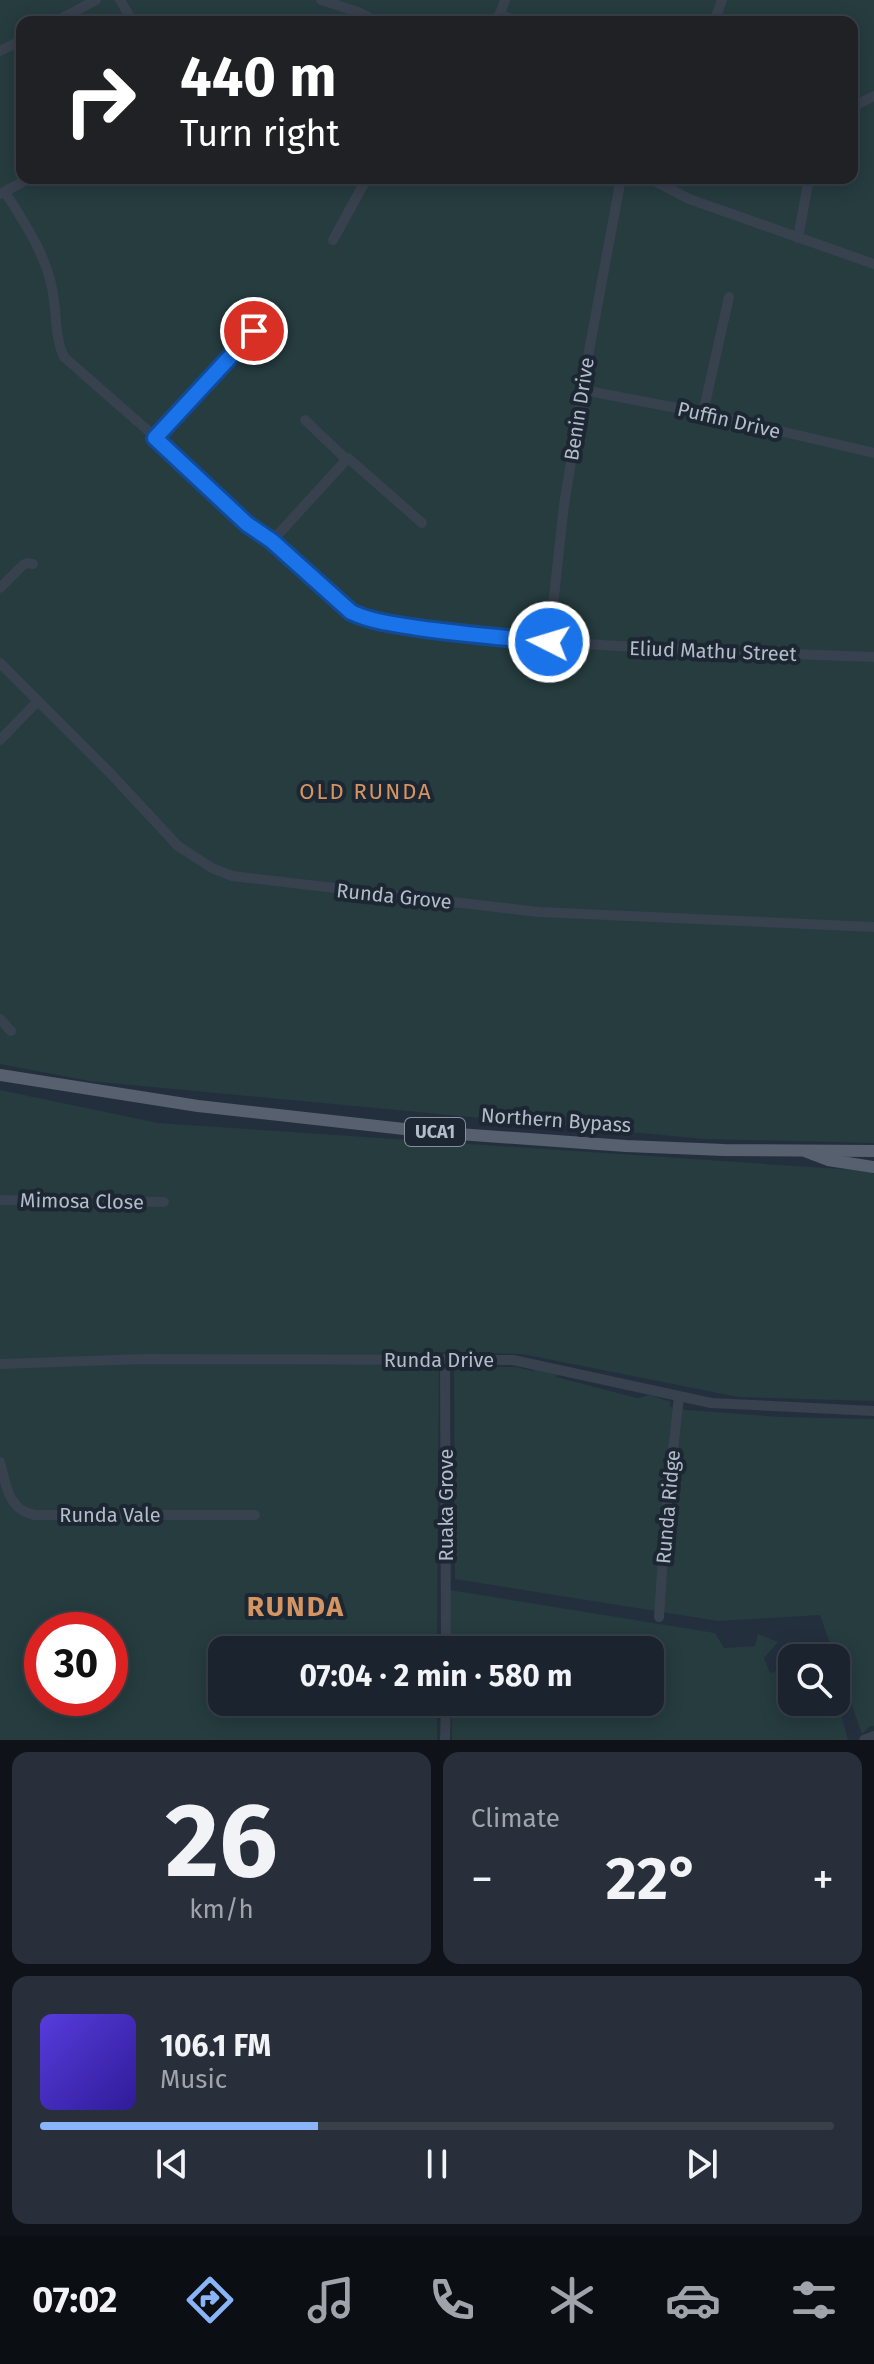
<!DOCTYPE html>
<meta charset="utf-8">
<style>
:root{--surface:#1b232e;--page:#282f3a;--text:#f1f3f6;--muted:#a0a4aa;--line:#39404a;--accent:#8ab4f8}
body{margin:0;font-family:"Fira Sans",sans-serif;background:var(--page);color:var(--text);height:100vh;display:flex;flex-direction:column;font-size:30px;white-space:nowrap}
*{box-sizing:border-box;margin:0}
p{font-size:26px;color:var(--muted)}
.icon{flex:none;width:44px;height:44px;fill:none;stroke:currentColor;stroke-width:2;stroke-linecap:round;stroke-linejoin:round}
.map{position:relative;height:1740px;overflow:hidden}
.side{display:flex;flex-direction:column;gap:12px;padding:12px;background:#0f1319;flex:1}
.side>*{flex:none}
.guide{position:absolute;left:16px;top:16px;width:842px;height:168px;border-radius:16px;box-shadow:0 4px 20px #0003,0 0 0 2px var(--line);background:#202124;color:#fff;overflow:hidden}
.controls{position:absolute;left:778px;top:1644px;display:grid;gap:16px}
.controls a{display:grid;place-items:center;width:72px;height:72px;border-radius:16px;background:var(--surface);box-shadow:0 4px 20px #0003,0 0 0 2px var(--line);font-size:40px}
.speed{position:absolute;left:24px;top:1612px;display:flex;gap:16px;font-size:40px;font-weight:700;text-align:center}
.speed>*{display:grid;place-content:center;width:104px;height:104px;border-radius:50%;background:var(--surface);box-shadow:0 4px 20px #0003,0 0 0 2px var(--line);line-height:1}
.speed .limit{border:12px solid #d22;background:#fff;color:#111}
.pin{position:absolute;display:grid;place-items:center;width:68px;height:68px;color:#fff;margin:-34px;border:4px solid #fff;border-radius:50%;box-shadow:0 2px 8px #0007}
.me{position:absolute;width:88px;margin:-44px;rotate:275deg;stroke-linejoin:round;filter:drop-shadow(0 0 6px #0008)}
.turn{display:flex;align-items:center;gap:28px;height:168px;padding:0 32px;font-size:36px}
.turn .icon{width:104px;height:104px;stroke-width:2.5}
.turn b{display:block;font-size:56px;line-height:68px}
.big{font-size:60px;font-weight:700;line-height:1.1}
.side .tile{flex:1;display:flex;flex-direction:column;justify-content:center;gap:12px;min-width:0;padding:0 28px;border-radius:16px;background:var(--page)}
.side .dial{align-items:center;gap:0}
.dial b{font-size:104px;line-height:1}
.song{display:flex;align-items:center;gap:24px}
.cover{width:96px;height:96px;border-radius:12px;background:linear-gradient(135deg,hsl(250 70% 55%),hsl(250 70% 35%))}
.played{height:8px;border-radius:4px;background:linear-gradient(90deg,var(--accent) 35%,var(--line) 35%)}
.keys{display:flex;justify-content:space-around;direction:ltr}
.heat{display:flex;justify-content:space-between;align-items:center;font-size:44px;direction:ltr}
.side .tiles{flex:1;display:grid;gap:12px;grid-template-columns:1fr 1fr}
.tile:last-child{grid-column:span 2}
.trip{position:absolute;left:208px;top:1636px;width:456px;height:80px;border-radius:16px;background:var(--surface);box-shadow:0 4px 20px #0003,0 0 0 2px var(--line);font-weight:700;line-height:80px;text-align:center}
.dock{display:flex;height:128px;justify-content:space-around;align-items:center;background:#0b0e12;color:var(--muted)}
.dock .icon{width:56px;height:56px}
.dock .selected{color:var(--accent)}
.dock b{font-size:36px;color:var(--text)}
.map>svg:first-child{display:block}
</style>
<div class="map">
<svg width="874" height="1740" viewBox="0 0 874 1740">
<rect width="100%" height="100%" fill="#242f3e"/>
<g fill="#263c3f" fill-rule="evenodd">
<path d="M0 0H874V1143L704 1139 89 1081 0 1064ZM22 22H852V178H22Z"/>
<path d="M0 1090 158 1123 870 1171 874 1174V1401L738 1397 522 1354 439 1352 437 1650H222V1702H437V1740H0ZM42 1630H110V1698H42Z"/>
<polygon points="454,1366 516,1367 533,1371 536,1369 557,1374 556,1377 637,1398 650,1395 671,1402 669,1406 687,1410 780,1417 874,1419 874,1726 870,1726 862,1734 820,1615 718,1621 455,1579"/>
<polygon points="450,1590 715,1633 724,1648 755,1646 758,1634 778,1642 764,1658 770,1673 792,1666 792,1702 836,1702 836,1696 848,1740 452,1740 452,1702 650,1702 650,1650 451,1650"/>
</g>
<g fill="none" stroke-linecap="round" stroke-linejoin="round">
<g stroke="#38414e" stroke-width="10">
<polyline points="120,0 133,22"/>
<polyline points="321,0 358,12 378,22"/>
<polyline points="499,15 522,22"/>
<polyline points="55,22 96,0"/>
<polyline points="497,22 505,0"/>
<polyline points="714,22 722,0"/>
<polyline points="0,51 22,40"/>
<polyline points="852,107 874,96"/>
<polyline points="649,178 689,199 874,264"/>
<path d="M5 192C24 222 45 253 52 288 57 311 54 336 64 357L177 456 247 524 272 541 351 612C371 622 393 624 416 627 446 632 476 635 507 638 629 649 752 652 874 657"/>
<polyline points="0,194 30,178"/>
<polyline points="798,238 809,178"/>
<polyline points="333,240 367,178"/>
<polyline points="583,390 703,413 874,453"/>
<polyline points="703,413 729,297"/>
<polyline points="305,420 346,459"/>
<polyline points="155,438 254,331"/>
<polyline points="272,541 348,458 422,523"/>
<polyline points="0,588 23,565 27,563 33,564"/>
<polyline points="549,642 564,505 589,351 621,178"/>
<polyline points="0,663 111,774 178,846 212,868 232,876 539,912 874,927"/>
<polyline points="0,740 38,701"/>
<polyline points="0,1019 11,1031"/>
<polyline points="0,1200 164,1202"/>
<polyline points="445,1359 446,1650"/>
<polyline points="0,1364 145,1359 513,1360 711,1403 874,1411"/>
<path d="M0 1462C6 1485 8 1510 35 1515H255"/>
<polyline points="659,1617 666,1512 679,1397"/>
<polyline points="445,1740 446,1702"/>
<polyline points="864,1740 874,1736"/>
</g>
<g stroke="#56606e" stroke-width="12">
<polyline points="0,1075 198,1106 431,1132 626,1146 724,1150 874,1151"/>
<polyline points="807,1152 828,1160 874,1167"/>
</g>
</g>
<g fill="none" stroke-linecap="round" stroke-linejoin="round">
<defs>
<path id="route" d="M254 331 155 438 247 524 272 541 351 612C372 622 394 624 418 628 461 634 505 638 549 642"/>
</defs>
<use href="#route" stroke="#114b97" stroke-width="20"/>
<use href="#route" stroke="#1a73e8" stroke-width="14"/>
</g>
<g text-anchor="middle" stroke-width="8" stroke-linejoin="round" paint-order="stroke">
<rect fill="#1d2633" stroke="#878f9c" stroke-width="2" x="405" y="1118" width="60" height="28" rx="6"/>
<g font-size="18" font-weight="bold" fill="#b4bcc9">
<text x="435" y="1138">UCA1</text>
</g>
<g font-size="20" fill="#b4bcc9" stroke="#1d2633">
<text transform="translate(579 409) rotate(-81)" y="7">Benin Drive</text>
<text transform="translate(729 420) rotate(13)" y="7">Puffin Drive</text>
<text transform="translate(713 651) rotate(2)" y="7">Eliud Mathu Street</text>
<text transform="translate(394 896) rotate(6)" y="7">Runda Grove</text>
<text transform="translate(556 1120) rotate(4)" y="7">Northern Bypass</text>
<text transform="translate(82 1201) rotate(1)" y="7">Mimosa Close</text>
<text x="439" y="1367">Runda Drive</text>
<text transform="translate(446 1505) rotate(-90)" y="7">Ruaka Grove</text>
<text transform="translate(668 1507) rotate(-85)" y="7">Runda Ridge</text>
<text x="110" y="1522">Runda Vale</text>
</g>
<g font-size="22" letter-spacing="2" fill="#d59563" stroke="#1d2633">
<text x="366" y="799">OLD RUNDA</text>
</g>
<g font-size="28" font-weight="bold" letter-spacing="2" fill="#d59563" stroke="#1d2633">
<text x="296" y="1616">RUNDA</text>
</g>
</g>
</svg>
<div class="controls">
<a><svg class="icon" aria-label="search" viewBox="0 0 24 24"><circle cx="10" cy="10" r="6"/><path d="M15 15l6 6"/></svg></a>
</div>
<div class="speed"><div class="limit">30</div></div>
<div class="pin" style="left:254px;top:331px;background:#d93025"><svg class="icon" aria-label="arrive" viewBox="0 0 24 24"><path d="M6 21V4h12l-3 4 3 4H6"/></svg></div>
<svg class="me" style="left:549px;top:642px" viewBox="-20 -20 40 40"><circle r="17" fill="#1a73e8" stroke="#fff" stroke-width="3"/><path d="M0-11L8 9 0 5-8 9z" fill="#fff"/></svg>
<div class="trip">07:04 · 2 min · 580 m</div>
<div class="guide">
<div class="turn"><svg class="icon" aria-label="right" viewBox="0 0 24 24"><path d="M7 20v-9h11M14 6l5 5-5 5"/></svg><div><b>440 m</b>Turn right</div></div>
</div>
</div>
<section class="side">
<div class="tiles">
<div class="tile dial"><b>26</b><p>km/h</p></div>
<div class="tile"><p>Climate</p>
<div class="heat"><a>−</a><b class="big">22°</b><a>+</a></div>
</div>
<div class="tile">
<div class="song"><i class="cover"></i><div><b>106.1 FM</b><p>Music</p></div></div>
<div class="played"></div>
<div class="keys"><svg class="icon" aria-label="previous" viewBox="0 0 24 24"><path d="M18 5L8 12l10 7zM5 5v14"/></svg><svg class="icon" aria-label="pause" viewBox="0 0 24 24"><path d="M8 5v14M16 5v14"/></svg><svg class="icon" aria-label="next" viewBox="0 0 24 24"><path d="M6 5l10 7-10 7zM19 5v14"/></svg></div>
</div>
</div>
</section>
<nav class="dock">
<b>07:02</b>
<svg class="icon selected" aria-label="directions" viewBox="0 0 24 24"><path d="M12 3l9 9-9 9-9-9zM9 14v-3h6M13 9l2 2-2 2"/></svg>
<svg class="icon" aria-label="music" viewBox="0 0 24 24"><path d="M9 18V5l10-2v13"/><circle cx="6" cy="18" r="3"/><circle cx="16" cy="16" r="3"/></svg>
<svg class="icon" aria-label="phone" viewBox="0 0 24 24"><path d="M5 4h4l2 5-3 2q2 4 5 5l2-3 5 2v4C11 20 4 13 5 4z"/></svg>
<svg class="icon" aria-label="climate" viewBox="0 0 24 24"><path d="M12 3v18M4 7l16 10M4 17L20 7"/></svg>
<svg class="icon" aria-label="car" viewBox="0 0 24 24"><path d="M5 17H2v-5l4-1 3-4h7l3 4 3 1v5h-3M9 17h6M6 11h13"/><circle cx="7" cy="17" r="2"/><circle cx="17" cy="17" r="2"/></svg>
<svg class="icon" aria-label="filters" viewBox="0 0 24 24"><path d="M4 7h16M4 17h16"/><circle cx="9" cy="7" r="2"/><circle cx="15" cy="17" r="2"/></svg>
</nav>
